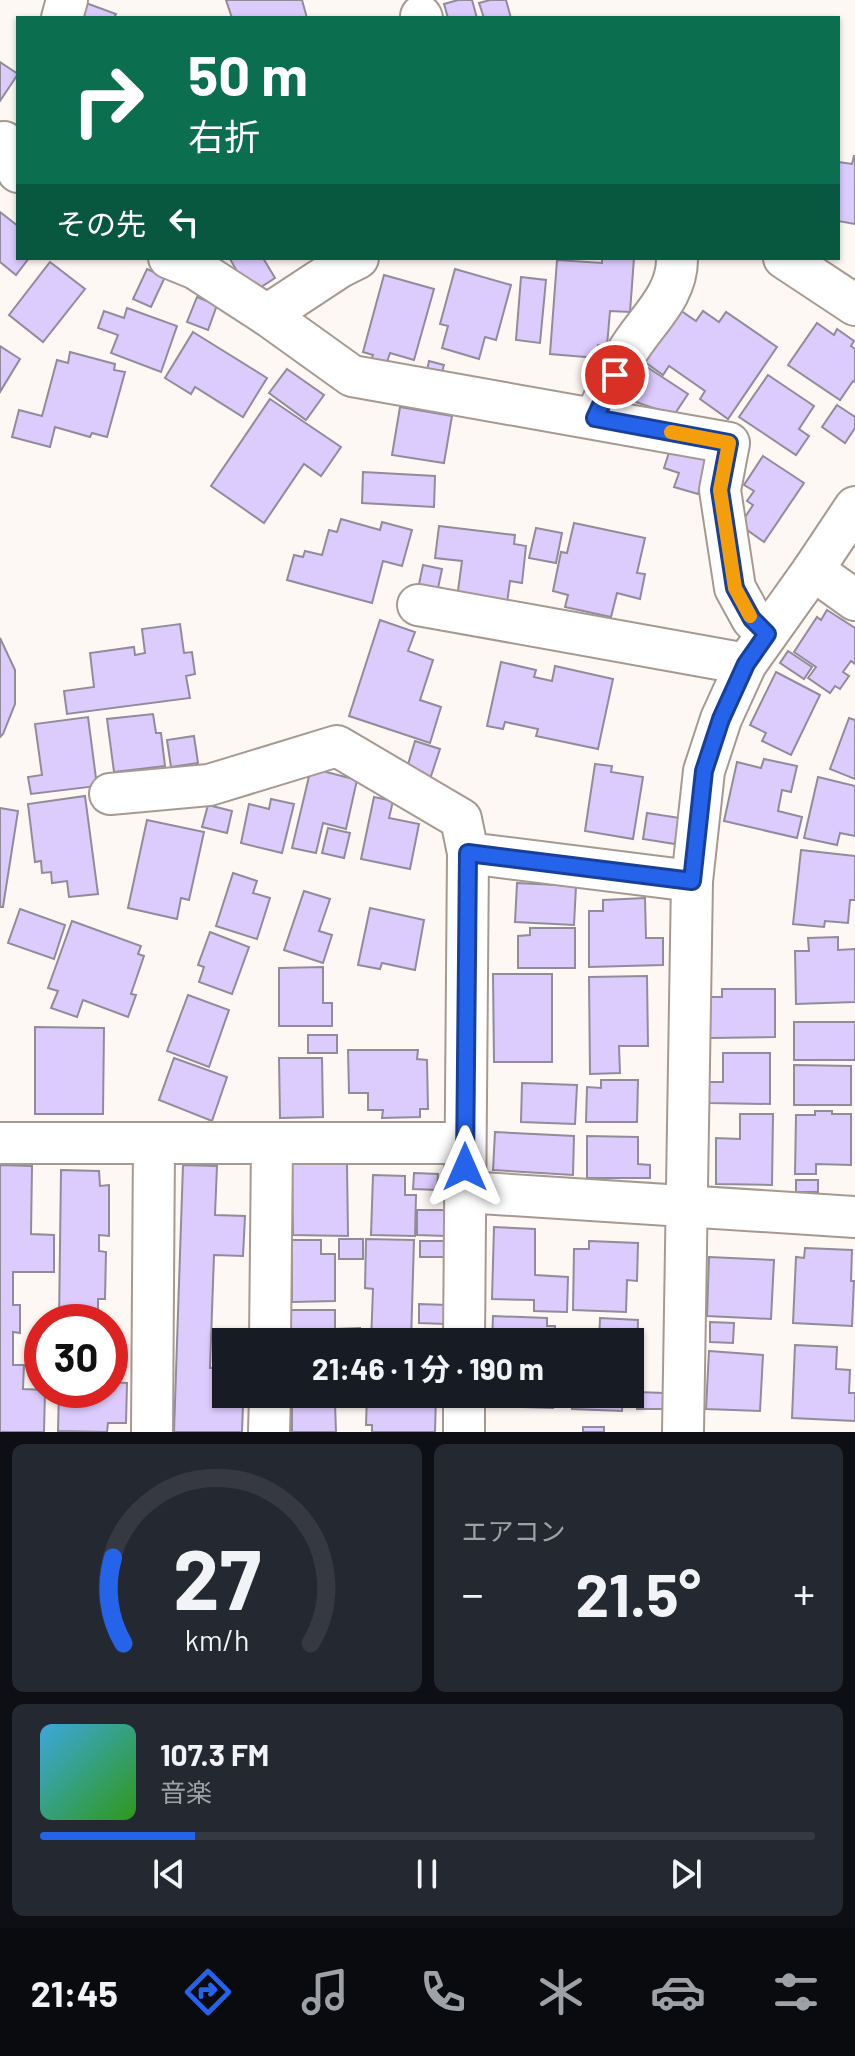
<!DOCTYPE html>
<html lang="ja">
<meta charset="utf-8">
<style>
:root{--surface:#171b24;--page:#242831;--text:#f1f3f6;--muted:#9ea1a6;--line:#363941;--accent:#2563eb}
body{margin:0;font-family:Barlow,"Noto Sans JP",sans-serif;background:var(--page);color:var(--text);height:100vh;display:flex;flex-direction:column;font-size:30px;white-space:nowrap}
*{box-sizing:border-box;margin:0}
p{font-size:26px;color:var(--muted)}
.icon{flex:none;width:44px;height:44px;fill:none;stroke:currentColor;stroke-width:2;stroke-linecap:round;stroke-linejoin:round}
.map{position:relative;height:1432px;overflow:hidden}
.panel{display:flex;flex-direction:column;gap:12px;padding:12px;background:#0d0f14;flex:1}
.panel>*{flex:none}
.banner{position:absolute;left:16px;top:16px;width:824px;height:244px;border-radius:0px;box-shadow:0 2px 6px #0004;background:#0b6e4f;color:#fff;overflow:hidden}
.speed{position:absolute;left:24px;top:1304px;display:flex;gap:16px;font-size:40px;font-weight:700;text-align:center}
.speed>*{display:grid;place-content:center;width:104px;height:104px;border-radius:50%;background:var(--surface);box-shadow:0 2px 6px #0004;line-height:1}
.speed .limit{border:12px solid #d22;background:#fff;color:#111}
.pin{position:absolute;display:grid;place-items:center;width:68px;height:68px;color:#fff;margin:-34px;border:4px solid #fff;border-radius:50%;box-shadow:0 2px 8px #0007}
.me{position:absolute;width:88px;margin:-44px;rotate:0deg;stroke-linejoin:round;filter:drop-shadow(0 0 6px #0008)}
.turn{display:flex;align-items:center;gap:28px;height:168px;padding:0 40px;font-size:36px}
.turn .icon{width:104px;height:104px;stroke-width:2.5}
.turn b{display:block;font-size:56px;line-height:68px}
.then{display:flex;align-items:center;height:76px;padding:0 40px;background:#0003;gap:16px;font-size:30px}
.big{font-size:60px;font-weight:700;line-height:1.1}
.panel .card{flex:1;display:flex;flex-direction:column;justify-content:center;gap:12px;min-width:0;padding:0 28px;border-radius:12px;background:var(--page)}
.panel .dial{align-items:center;gap:0}
.dial svg{height:208px;overflow:visible;fill:none;stroke:var(--line);stroke-width:7;stroke-linecap:round;text-anchor:middle}
.dial text{fill:var(--text);stroke:none}
.song{display:flex;align-items:center;gap:24px}
.cover{width:96px;height:96px;border-radius:12px;background:linear-gradient(135deg,hsl(200 70% 55%),hsl(110 70% 35%))}
.played{height:8px;border-radius:4px;background:linear-gradient(90deg,var(--accent) 20%,var(--line) 20%)}
.keys{display:flex;justify-content:space-around;direction:ltr}
.heat{display:flex;justify-content:space-between;align-items:center;font-size:44px;direction:ltr}
.panel .tiles{flex:1;display:grid;gap:12px;grid-template-columns:1fr 1fr}
.card:last-child{grid-column:span 2}
.trip{position:absolute;left:212px;top:1328px;width:432px;height:80px;border-radius:0px;background:var(--surface);box-shadow:0 2px 6px #0004;font-weight:700;line-height:80px;text-align:center}
.tab-bar{display:flex;height:128px;justify-content:space-around;align-items:center;background:#090b0e;color:var(--muted)}
.tab-bar .icon{width:56px;height:56px}
.tab-bar .current{color:var(--accent)}
.tab-bar b{font-size:36px;color:var(--text)}
.map>svg:first-child{display:block}
</style>
<div class="map">
<svg width="855" height="1432" viewBox="0 0 855 1432">
<rect width="100%" height="100%" fill="#fef8f4"/>
<g fill="#dcccfe" stroke="#908c99" stroke-width="2">
<polygon points="226,0 302,0 307,18 232,18"/>
<polygon points="458,0 472,0 477,18 448,18 444,4"/>
<polygon points="490,0 506,0 511,18 484,18 479,3"/>
<polygon points="86,3 116,14 114,18 80,18"/>
<polygon points="0,62 18,74 0,101"/>
<polygon points="854,156 855,156 855,224 838,221 838,162 852,164"/>
<polygon points="0,212 18,226 18,258 29,258 16,275 0,262"/>
<polygon points="231,258 263,258 275,278 258,289 242,280 230,259"/>
<polygon points="602,258 634,258 630,312 610,311 607,346 598,345 597,358 550,354 557,260 602,263"/>
<polygon points="50,262 85,289 43,342 9,315"/>
<polygon points="147,269 165,277 151,307 133,299"/>
<polygon points="455,269 511,285 496,340 485,337 479,359 442,348 448,326 440,324"/>
<polygon points="384,275 434,289 414,360 390,353 386,365 371,360 373,355 363,352"/>
<polygon points="521,277 546,280 540,343 516,340"/>
<polygon points="197,297 217,305 208,330 187,322"/>
<polygon points="127,308 177,326 161,372 111,353 118,335 98,328 104,311 124,318"/>
<polygon points="677,308 696,321 703,311 719,322 726,312 777,347 728,419 700,399 705,391 669,366 663,375 642,360"/>
<polygon points="817,323 834,335 837,329 854,341 851,346 855,349 855,382 853,381 840,400 788,365"/>
<polygon points="193,332 267,378 243,417 195,387 191,394 165,378"/>
<polygon points="0,346 20,359 0,392"/>
<polygon points="70,352 115,364 114,370 125,372 107,437 92,433 90,437 55,427 50,447 12,437 19,410 42,416 57,360 68,363"/>
<polygon points="429,361 444,365 439,382 425,379"/>
<polygon points="647,367 688,394 674,415 627,399"/>
<polygon points="287,369 324,395 306,420 269,393"/>
<polygon points="768,375 814,406 799,429 809,436 796,455 739,417"/>
<polygon points="270,399 341,447 321,476 304,464 264,523 211,486"/>
<polygon points="837,405 855,417 855,428 845,443 822,427"/>
<polygon points="400,407 452,416 444,463 392,455"/>
<polygon points="671,446 709,458 698,494 674,487 679,473 664,468"/>
<polygon points="763,456 804,483 764,542 740,525 753,505 747,501 754,491 744,485"/>
<polygon points="363,472 435,476 434,507 362,503"/>
<polygon points="341,519 380,530 382,522 412,530 402,566 383,561 372,603 287,580 294,555 303,557 305,551 322,555 329,530 337,532"/>
<polygon points="574,523 645,538 637,573 645,574 640,599 617,593 611,617 565,607 568,595 553,591 561,552 567,553"/>
<polygon points="439,526 515,535 514,544 526,546 522,583 510,581 507,603 457,598 462,561 435,558"/>
<polygon points="536,528 562,533 556,563 529,558"/>
<polygon points="423,565 442,569 437,593 418,589"/>
<polygon points="827,610 855,628 855,664 851,661 843,672 849,676 840,689 835,686 830,693 808,678 816,667 794,652 817,617 821,620"/>
<polygon points="380,620 415,632 408,651 433,660 420,700 441,707 430,743 349,716"/>
<polygon points="180,624 184,653 192,652 195,674 186,676 190,698 67,714 64,691 94,687 90,653 134,647 135,655 145,653 142,629"/>
<polygon points="0,638 15,670 15,704 3,734 0,737"/>
<polygon points="788,651 812,667 804,679 780,663"/>
<polygon points="501,662 536,670 534,677 552,681 555,666 613,679 598,749 536,736 538,729 505,722 503,729 487,726"/>
<polygon points="776,672 820,695 791,755 762,741 766,733 750,725"/>
<polygon points="153,714 156,733 161,733 165,766 114,772 107,719"/>
<polygon points="88,717 97,786 31,794 28,777 42,775 35,724"/>
<polygon points="849,718 855,720 855,779 830,769"/>
<polygon points="194,736 198,763 171,767 167,740"/>
<polygon points="415,741 440,749 430,779 406,771"/>
<polygon points="764,759 797,766 791,792 782,790 778,811 802,817 797,838 724,821 737,762 761,768"/>
<polygon points="595,764 612,766 611,772 643,777 633,839 585,831"/>
<polygon points="311,768 357,780 346,829 323,823 316,853 292,848"/>
<polygon points="818,777 855,786 855,836 840,833 837,845 804,838"/>
<polygon points="85,796 98,894 69,897 67,881 52,883 51,872 42,873 41,861 35,862 28,804"/>
<polygon points="374,797 393,801 389,818 419,824 410,869 361,859"/>
<polygon points="271,799 294,804 282,853 241,843 249,804 269,809"/>
<polygon points="208,805 232,811 227,833 202,827"/>
<polygon points="0,808 18,811 3,907 0,907"/>
<polygon points="647,813 680,818 675,844 643,839"/>
<polygon points="147,820 204,832 189,900 181,898 177,919 128,908"/>
<polygon points="328,828 350,833 344,858 322,853"/>
<polygon points="801,850 855,856 855,900 850,900 848,923 825,921 824,927 793,924"/>
<polygon points="233,873 257,881 253,893 270,898 257,939 216,926"/>
<polygon points="517,883 576,886 574,925 515,922"/>
<polygon points="304,891 330,899 319,931 332,935 323,963 284,950"/>
<polygon points="645,898 646,938 663,938 663,965 589,967 589,911 603,911 603,900"/>
<polygon points="370,908 424,920 415,970 382,963 380,969 358,965"/>
<polygon points="20,909 65,925 54,959 8,943"/>
<polygon points="72,921 141,946 138,954 144,956 131,994 136,995 128,1017 83,1000 77,1017 51,1008 58,991 48,988"/>
<polygon points="530,928 575,928 575,968 518,968 518,936 530,935"/>
<polygon points="210,932 249,947 232,994 199,982 204,967 198,965"/>
<polygon points="838,937 838,950 855,949 855,1002 796,1004 795,951 809,951 808,938"/>
<polygon points="323,967 323,1003 332,1003 332,1026 279,1026 279,968"/>
<polygon points="493,974 552,974 552,1062 494,1062"/>
<polygon points="647,976 648,1046 619,1046 620,1073 590,1074 589,977"/>
<polygon points="722,989 775,989 775,1037 710,1038 710,997 722,997"/>
<polygon points="188,995 229,1010 209,1067 167,1051"/>
<rect x="794" y="1022" width="61" height="38"/>
<polygon points="35,1027 104,1028 103,1114 35,1114"/>
<rect x="308" y="1035" width="29" height="18"/>
<polygon points="348,1050 418,1050 417,1059 427,1060 428,1109 420,1109 420,1117 382,1118 383,1110 368,1110 368,1093 349,1093"/>
<polygon points="723,1053 770,1053 770,1104 709,1103 709,1082 723,1082"/>
<polygon points="174,1058 227,1077 212,1121 159,1100"/>
<polygon points="279,1058 322,1058 323,1117 280,1118"/>
<polygon points="794,1065 851,1066 851,1105 794,1105"/>
<polygon points="601,1080 638,1080 637,1122 586,1122 587,1087 601,1088"/>
<polygon points="522,1083 577,1085 575,1124 521,1122"/>
<polygon points="815,1111 832,1111 832,1114 851,1114 851,1165 816,1164 816,1174 795,1174 796,1115 815,1115"/>
<polygon points="740,1114 773,1114 772,1185 716,1184 716,1138 740,1139"/>
<polygon points="495,1132 574,1136 573,1175 493,1170"/>
<polygon points="587,1136 638,1137 638,1164 650,1165 650,1178 587,1178"/>
<polygon points="347,1163 348,1236 293,1235 292,1164"/>
<polygon points="0,1165 32,1166 31,1234 54,1235 54,1272 13,1272 13,1305 20,1305 20,1333 13,1332 13,1365 24,1365 23,1389 45,1390 44,1432 0,1432"/>
<polygon points="183,1165 217,1166 215,1215 245,1216 243,1256 214,1255 210,1368 220,1368 219,1403 243,1404 242,1432 174,1432"/>
<polygon points="61,1170 99,1171 100,1186 109,1185 109,1236 99,1235 99,1251 106,1252 105,1299 98,1299 98,1319 104,1319 104,1322 59,1322"/>
<polygon points="414,1173 438,1174 437,1190 413,1189"/>
<polygon points="373,1175 405,1176 405,1195 416,1195 415,1236 371,1235"/>
<rect x="796" y="1180" width="22" height="12"/>
<polygon points="417,1210 446,1210 445,1236 417,1235"/>
<polygon points="494,1227 535,1229 535,1275 568,1277 567,1312 534,1311 534,1300 492,1299"/>
<rect x="339" y="1239" width="24" height="20"/>
<polygon points="366,1239 414,1240 411,1342 371,1342 373,1289 365,1288"/>
<polygon points="292,1240 321,1240 321,1254 335,1254 335,1301 292,1302"/>
<rect x="420" y="1241" width="25" height="16"/>
<polygon points="589,1241 638,1243 637,1281 627,1280 626,1312 573,1310 574,1249 589,1249"/>
<polygon points="805,1248 852,1250 851,1281 854,1281 852,1326 793,1323 796,1257 804,1258"/>
<polygon points="709,1257 774,1260 771,1319 707,1316"/>
<polygon points="419,1304 447,1305 446,1324 419,1323"/>
<polygon points="291,1310 335,1310 335,1329 360,1328 360,1342 291,1342"/>
<polygon points="493,1316 547,1318 547,1326 555,1326 554,1342 492,1342"/>
<polygon points="600,1318 638,1320 637,1358 630,1358 630,1342 599,1342"/>
<polygon points="710,1322 734,1323 733,1343 710,1342"/>
<polygon points="795,1345 837,1347 836,1369 850,1370 849,1393 855,1393 855,1421 792,1418"/>
<polygon points="709,1351 763,1355 760,1411 706,1409"/>
<polygon points="110,1382 127,1383 126,1423 108,1423 107,1432 58,1431 59,1390 110,1390"/>
<polygon points="637,1392 664,1393 664,1409 637,1409"/>
<polygon points="292,1394 351,1394 351,1402 335,1403 336,1432 292,1432"/>
<polygon points="367,1394 436,1394 435,1432 372,1432 372,1425 366,1425"/>
<polygon points="491,1394 553,1394 553,1408 490,1406"/>
<polygon points="573,1394 623,1394 622,1411 572,1409"/>
<rect x="583" y="1427" width="21" height="5"/>
</g>
<g fill="none" stroke-linecap="round" stroke-linejoin="round">
<defs>
<g id="minor">
<polyline points="421,16 422,18"/>
<polyline points="62,18 67,0"/>
<polyline points="4,142 18,172"/>
<polyline points="169,258 196,269 267,315 352,376 729,443 720,490 735,588 752,619 767,634"/>
<polyline points="784,258 855,305"/>
<polyline points="267,315 340,267 358,258"/>
<path d="M595 418C605 397 614 375 625 356 643 323 678 298 677 258"/>
<polyline points="813,570 855,507"/>
<polyline points="418,605 746,664"/>
<polyline points="110,794 209,785 337,746 461,819 468,853"/>
<polyline points="0,1143 465,1143"/>
<polyline points="465,1192 855,1217"/>
<polyline points="270,1342 272,1144"/>
<polyline points="464,1342 468,853 692,881 704,771 721,719 746,664 813,570 855,600"/>
<polyline points="152,1432 154,1143"/>
<polyline points="269,1432 270,1394"/>
<polyline points="464,1432 464,1394"/>
<polyline points="683,1432 692,881"/>
</g>
</defs>
<use href="#minor" stroke="#a69991" stroke-width="44"/>
<use href="#minor" stroke="#fff" stroke-width="40"/>
</g>
<g fill="none" stroke-linecap="round" stroke-linejoin="round">
<defs>
<polyline id="route" points="465,1167 468,853 692,881 704,771 721,719 746,664 767,634 752,619 735,588 720,490 729,443 595,418 615,375"/>
</defs>
<use href="#route" stroke="#184099" stroke-width="20"/>
<use href="#route" stroke="#2563eb" stroke-width="14"/>
<polyline stroke="#f59e0b" stroke-width="14" points="671,432 729,443 720,490 735,588 750,616"/>
</g>
</svg>
<div class="speed"><div class="limit">30</div></div>
<div class="pin" style="left:615px;top:375px;background:#d93025"><svg class="icon" aria-label="arrive" viewBox="0 0 24 24"><path d="M6 21V4h12l-3 4 3 4H6"/></svg></div>
<svg class="me" style="left:465px;top:1167px" viewBox="-20 -20 40 40"><path d="M0-17L14 15 0 8-14 15z" fill="#2563eb" stroke="#fff" stroke-width="4"/></svg>
<div class="trip">21:46 · 1 分 · 190 m</div>
<div class="banner">
<div class="turn"><svg class="icon" aria-label="right" viewBox="0 0 24 24"><path d="M7 20v-9h11M14 6l5 5-5 5"/></svg><div><b>50 m</b>右折</div></div>
<div class="then">その先<svg class="icon" aria-label="left" viewBox="0 0 24 24"><path d="M17 20v-9H6M10 6l-5 5 5 5"/></svg></div>
</div>
</div>
<section class="panel">
<div class="tiles">
<div class="card dial"><svg viewBox="0 0 100 80">
<path d="M14 69A42 42 0 1 1 86 69"/>
<path d="M14 69A42 42 0 0 1 10 36" stroke="#2563eb"/>
<text x="50" y="56" font-size="32" font-weight="700">27</text>
<text x="50" y="72" font-size="11">km/h</text>
</svg></div>
<div class="card"><p>エアコン</p>
<div class="heat"><a>−</a><b class="big">21.5°</b><a>+</a></div>
</div>
<div class="card">
<div class="song"><i class="cover"></i><div><b>107.3 FM</b><p>音楽</p></div></div>
<div class="played"></div>
<div class="keys"><svg class="icon" aria-label="previous" viewBox="0 0 24 24"><path d="M18 5L8 12l10 7zM5 5v14"/></svg><svg class="icon" aria-label="pause" viewBox="0 0 24 24"><path d="M8 5v14M16 5v14"/></svg><svg class="icon" aria-label="next" viewBox="0 0 24 24"><path d="M6 5l10 7-10 7zM19 5v14"/></svg></div>
</div>
</div>
</section>
<nav class="tab-bar">
<b>21:45</b>
<svg class="icon current" aria-label="directions" viewBox="0 0 24 24"><path d="M12 3l9 9-9 9-9-9zM9 14v-3h6M13 9l2 2-2 2"/></svg>
<svg class="icon" aria-label="music" viewBox="0 0 24 24"><path d="M9 18V5l10-2v13"/><circle cx="6" cy="18" r="3"/><circle cx="16" cy="16" r="3"/></svg>
<svg class="icon" aria-label="phone" viewBox="0 0 24 24"><path d="M5 4h4l2 5-3 2q2 4 5 5l2-3 5 2v4C11 20 4 13 5 4z"/></svg>
<svg class="icon" aria-label="climate" viewBox="0 0 24 24"><path d="M12 3v18M4 7l16 10M4 17L20 7"/></svg>
<svg class="icon" aria-label="car" viewBox="0 0 24 24"><path d="M5 17H2v-5l4-1 3-4h7l3 4 3 1v5h-3M9 17h6M6 11h13"/><circle cx="7" cy="17" r="2"/><circle cx="17" cy="17" r="2"/></svg>
<svg class="icon" aria-label="filters" viewBox="0 0 24 24"><path d="M4 7h16M4 17h16"/><circle cx="9" cy="7" r="2"/><circle cx="15" cy="17" r="2"/></svg>
</nav>
